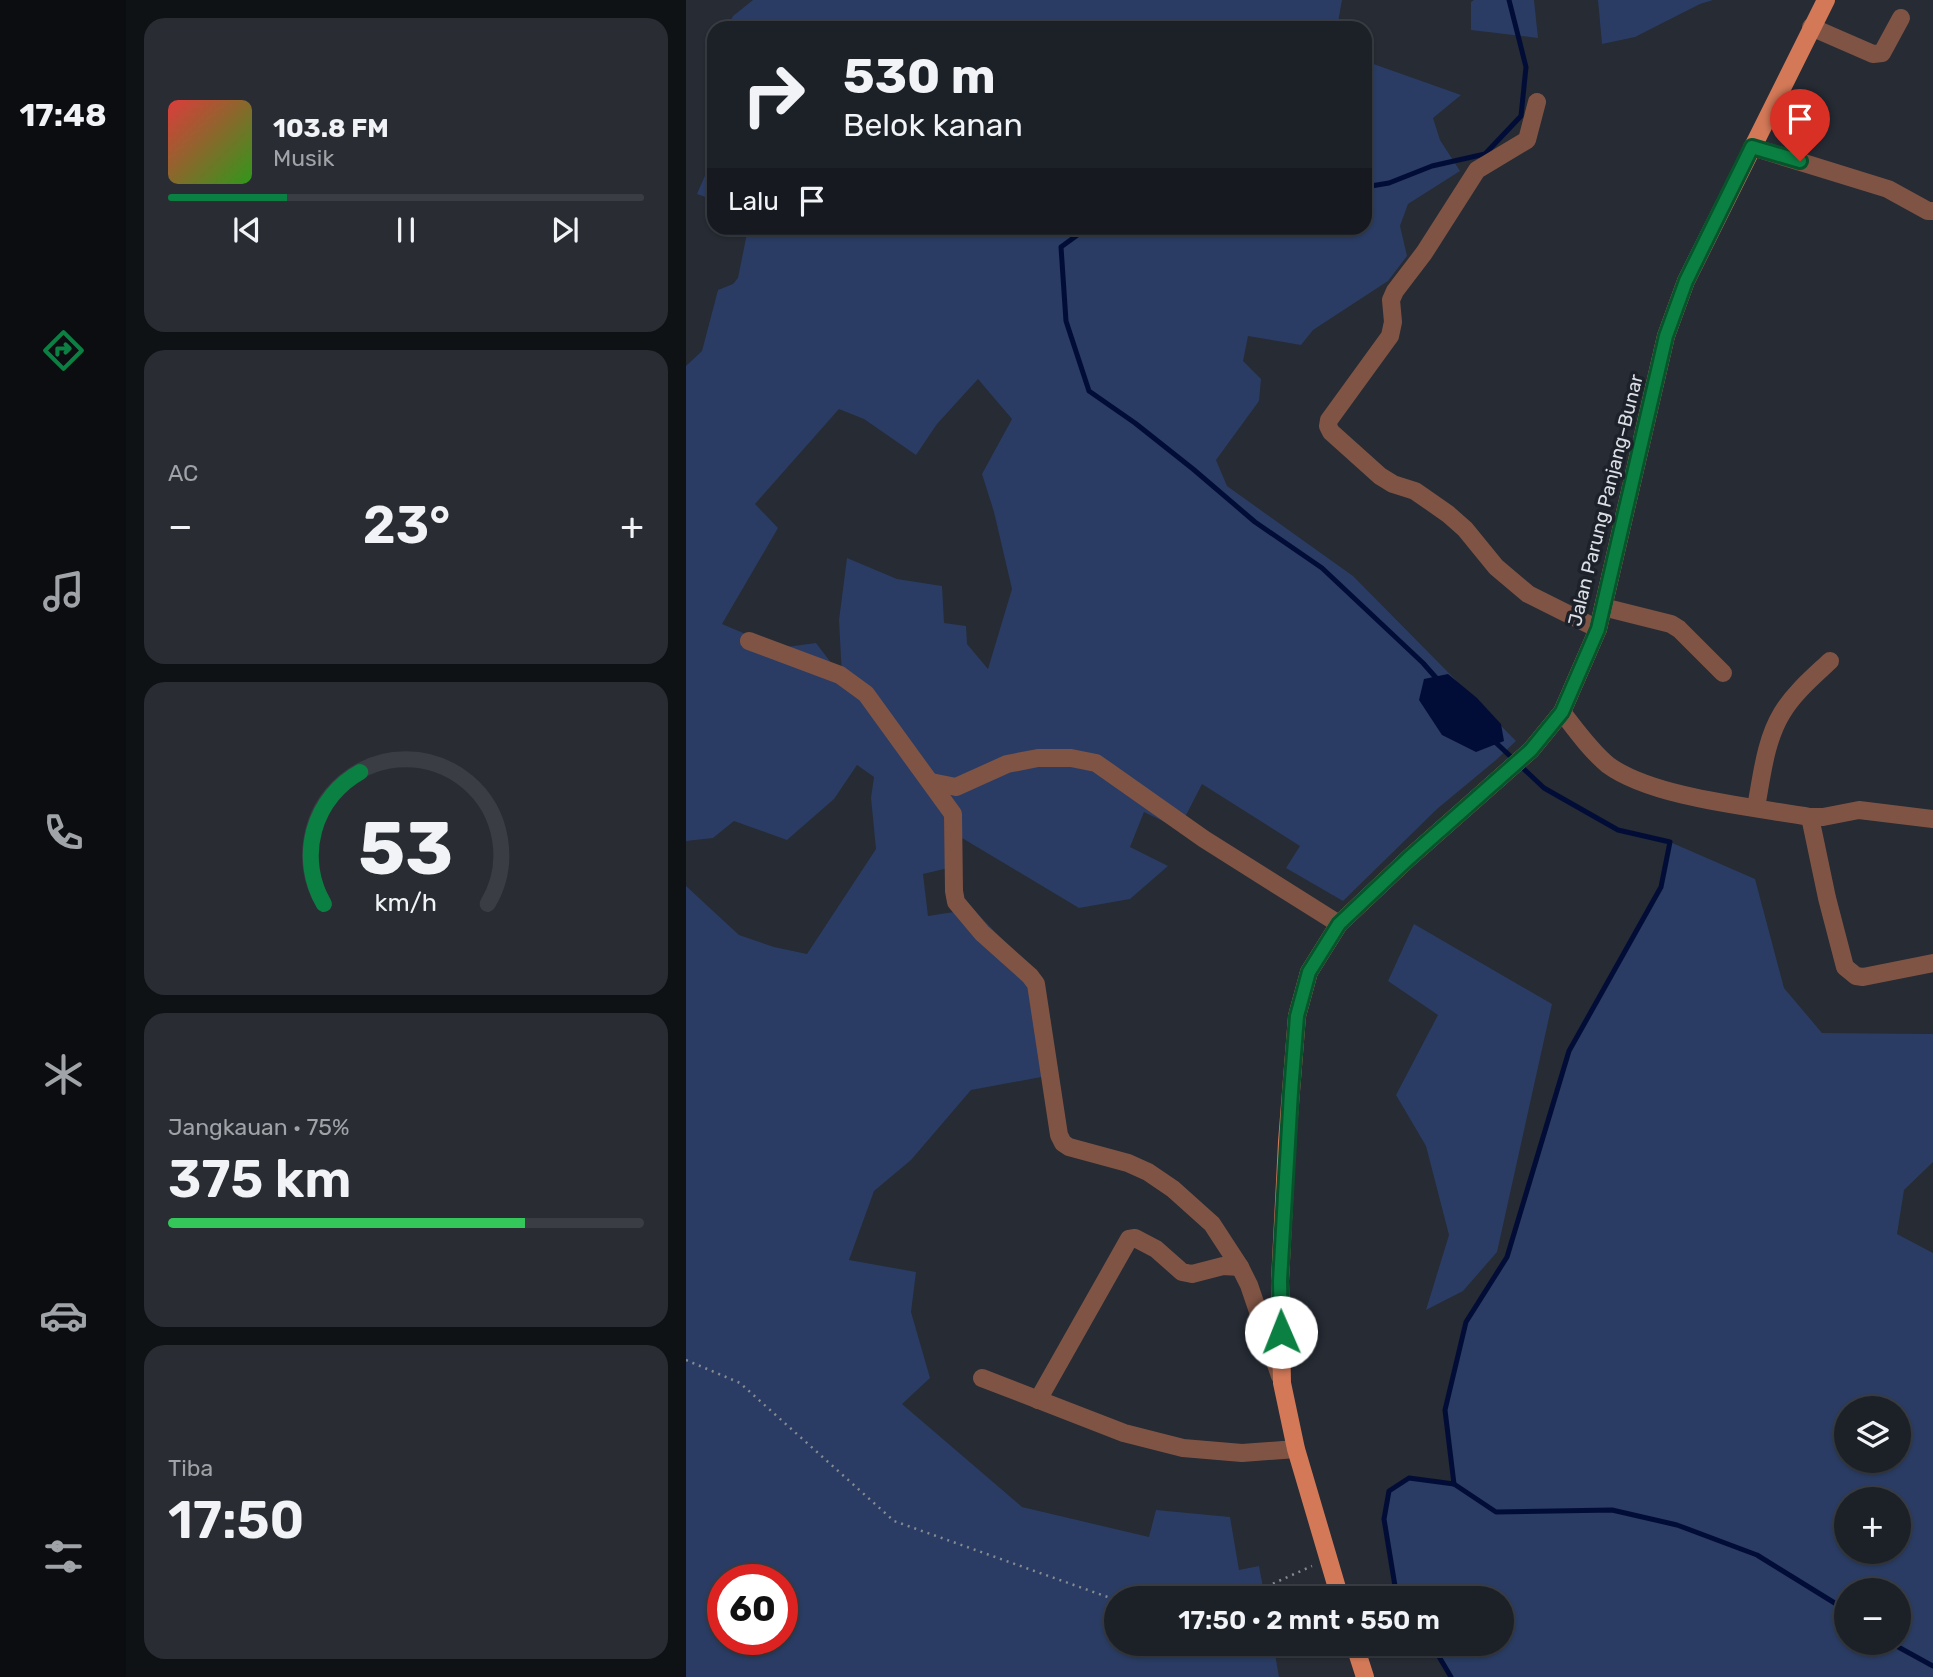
<!DOCTYPE html>
<html lang="id">
<meta charset="utf-8">
<style>
:root{--surface:#1c2027;--page:#292d33;--text:#f1f3f6;--muted:#a0a3a7;--line:#3a3e44;--accent:#0b8043}
body{margin:0;font-family:Rubik,sans-serif;background:var(--page);color:var(--text);height:100vh;display:flex;flex-direction:column;font-size:26px;white-space:nowrap}
*{box-sizing:border-box;margin:0}
p{font-size:23px;color:var(--muted)}
.icon{flex:none;width:38px;height:38px;fill:none;stroke:currentColor;stroke-width:2;stroke-linecap:round;stroke-linejoin:round}
.map{position:relative;flex:1;overflow:hidden}
.side{display:flex;flex-direction:column;gap:18px;padding:18px;background:#0f1215;width:560px}
.side>*{flex:none}
.banner{position:absolute;left:21px;top:21px;width:665px;height:214px;border-radius:21px;box-shadow:0 2px 5px #0004,0 0 0 2px var(--line);background:#1c2027;color:var(--text);overflow:hidden}
.controls{position:absolute;left:1148px;top:1396px;display:grid;gap:14px}
.controls a{display:grid;place-items:center;width:77px;height:77px;border-radius:50%;background:var(--surface);box-shadow:0 2px 5px #0004,0 0 0 2px var(--line);font-size:35px}
.speed{position:absolute;left:21px;top:1564px;display:flex;gap:14px;font-size:35px;font-weight:700;text-align:center}
.speed>*{display:grid;place-content:center;width:91px;height:91px;border-radius:50%;background:var(--surface);box-shadow:0 2px 5px #0004,0 0 0 2px var(--line);line-height:1}
.speed .limit{border:10px solid #d22;background:#fff;color:#111}
.pin{position:absolute;display:grid;place-items:center;width:60px;height:60px;color:#fff;margin:-72px -30px;border-radius:50% 50% 50% 0;rotate:-45deg;box-shadow:0 0 7px #0007}
.pin .icon{rotate:45deg}
.me{position:absolute;width:77px;margin:-38px;rotate:359deg;stroke-linejoin:round;filter:drop-shadow(0 0 5px #0008)}
.turn{display:flex;align-items:center;gap:24px;height:147px;padding:0 21px;font-size:32px}
.turn .icon{width:91px;height:91px;stroke-width:2.5}
.turn b{display:block;font-size:49px;line-height:60px}
.then{display:flex;align-items:center;height:66px;padding:0 21px;background:#0003;gap:14px;font-size:26px}
.big{font-size:52px;font-weight:600;line-height:1.1}
.side .widget{flex:1;display:flex;flex-direction:column;justify-content:center;gap:10px;min-width:0;padding:0 24px;border-radius:21px;background:var(--page)}
.side .dial{align-items:center;gap:0}
.dial svg{height:182px;overflow:visible;fill:none;stroke:var(--line);stroke-width:7;stroke-linecap:round;text-anchor:middle}
.dial text{fill:var(--text);stroke:none}
.song{display:flex;align-items:center;gap:21px}
.cover{width:84px;height:84px;border-radius:10px;background:linear-gradient(135deg,hsl(0 70% 55%),hsl(110 70% 35%))}
.played{height:7px;border-radius:4px;background:linear-gradient(90deg,var(--accent) 25%,var(--line) 25%)}
.keys{display:flex;justify-content:space-around;direction:ltr}
.heat{display:flex;justify-content:space-between;align-items:center;font-size:38px;direction:ltr}
.charge{height:10px;border-radius:5px;background:linear-gradient(90deg,#34c759 75%,var(--line) 0)}
.trip{position:absolute;left:418px;top:1586px;width:410px;height:70px;border-radius:35px;background:var(--surface);box-shadow:0 2px 5px #0004,0 0 0 2px var(--line);font-weight:600;line-height:70px;text-align:center}
main{display:flex;flex:1;min-height:0}
.tab-bar{display:flex;flex-direction:column;width:126px;justify-content:space-around;align-items:center;background:#0b0d10;color:var(--muted)}
.tab-bar .icon{width:49px;height:49px}
.tab-bar .active{color:var(--accent)}
.tab-bar b{font-size:32px;color:var(--text)}
.map>svg:first-child{display:block}
</style>
<main>
<nav class="tab-bar">
<b>17:48</b>
<svg class="icon active" aria-label="directions" viewBox="0 0 24 24"><path d="M12 3l9 9-9 9-9-9zM9 14v-3h6M13 9l2 2-2 2"/></svg>
<svg class="icon" aria-label="music" viewBox="0 0 24 24"><path d="M9 18V5l10-2v13"/><circle cx="6" cy="18" r="3"/><circle cx="16" cy="16" r="3"/></svg>
<svg class="icon" aria-label="phone" viewBox="0 0 24 24"><path d="M5 4h4l2 5-3 2q2 4 5 5l2-3 5 2v4C11 20 4 13 5 4z"/></svg>
<svg class="icon" aria-label="climate" viewBox="0 0 24 24"><path d="M12 3v18M4 7l16 10M4 17L20 7"/></svg>
<svg class="icon" aria-label="car" viewBox="0 0 24 24"><path d="M5 17H2v-5l4-1 3-4h7l3 4 3 1v5h-3M9 17h6M6 11h13"/><circle cx="7" cy="17" r="2"/><circle cx="17" cy="17" r="2"/></svg>
<svg class="icon" aria-label="filters" viewBox="0 0 24 24"><path d="M4 7h16M4 17h16"/><circle cx="9" cy="7" r="2"/><circle cx="15" cy="17" r="2"/></svg>
</nav>
<section class="side">
<div class="widget">
<div class="song"><i class="cover"></i><div><b>103.8 FM</b><p>Musik</p></div></div>
<div class="played"></div>
<div class="keys"><svg class="icon" aria-label="previous" viewBox="0 0 24 24"><path d="M18 5L8 12l10 7zM5 5v14"/></svg><svg class="icon" aria-label="pause" viewBox="0 0 24 24"><path d="M8 5v14M16 5v14"/></svg><svg class="icon" aria-label="next" viewBox="0 0 24 24"><path d="M6 5l10 7-10 7zM19 5v14"/></svg></div>
</div>
<div class="widget"><p>AC</p>
<div class="heat"><a>−</a><b class="big">23°</b><a>+</a></div>
</div>
<div class="widget dial"><svg viewBox="0 0 100 80">
<path d="M14 69A42 42 0 1 1 86 69"/>
<path d="M14 69A42 42 0 0 1 30 11" stroke="#0b8043"/>
<text x="50" y="56" font-size="32" font-weight="700">53</text>
<text x="50" y="72" font-size="11">km/h</text>
</svg></div>
<div class="widget"><p>Jangkauan · 75%</p><b class="big">375 km</b><div class="charge"></div></div>
<div class="widget"><p>Tiba</p><b class="big">17:50</b></div>
</section>
<div class="map">
<svg width="1247" height="1677" viewBox="0 0 1247 1677">
<rect width="100%" height="100%" fill="#262b34"/>
<g fill="#2a3c63" fill-rule="evenodd">
<polygon points="67,0 656,0 651,28 41,28 47,16"/>
<polygon points="788,0 848,0 852,38 785,30 785,2"/>
<polygon points="912,0 1027,0 1014,4 949,37 916,44"/>
<path d="M679 61 775 95 747 118 754 140 774 171 722 204 714 226 721 256 702 281 627 330 615 345 562 336 557 361 575 379 573 401 530 460 541 486 667 576 830 741 810 760 751 809 657 901 600 868 614 846 516 784 493 829 458 812 444 847 482 866 444 899 393 908 271 835V866L237 874 242 916 287 909 349 973 366 1075 285 1090 225 1160 188 1191 163 1260 230 1272 225 1312 244 1378 216 1404 336 1507 463 1537 470 1510 544 1517 553 1570 573 1566 579 1598H430V1643H587L593 1677H0V886L53 935 88 947 121 954 190 849 185 798 188 777 171 765 148 799 101 840 48 821 27 838 0 841V366L16 351 32 290 47 284 52 278 62 228H679ZM292 379 326 419 296 474 308 512 326 589 302 669 281 644 280 626 258 623 256 586 211 579 161 558 153 620 156 677 130 643 93 648 36 624 92 528 69 504 153 409 178 419 230 455 251 424ZM37 1580H96V1640H37Z"/>
<polygon points="28,90 28,200 11,194 25,162 25,113"/>
<path d="M984 842 1069 879 1098 988 1136 1033 1247 1034V1162L1218 1190 1211 1234 1247 1253V1677H765L745 1643H816V1598H717L709 1586 698 1519 703 1491 723 1478 768 1483 759 1410 780 1322 821 1257 883 1051 974 887ZM1160 1409H1213V1461H1160ZM1160 1500H1213V1552H1160ZM1160 1591H1213V1643H1160Z"/>
<polygon points="728,924 866,1004 811,1252 777,1291 740,1310 763,1235 740,1146 710,1095 752,1015 702,981"/>
</g>
<polygon fill="#020d37" points="762,674 791,698 815,724 818,741 790,752 756,735 733,700 738,679"/>
<g fill="none" stroke-linecap="round" stroke-linejoin="round">
<g stroke="#020d37" stroke-width="5">
<polyline points="679,187 703,183 746,166 799,154 835,116 840,67 823,0"/>
<polyline points="401,228 375,247 380,321 403,391 449,423 507,469 569,522 636,568 737,663 752,680"/>
<polyline points="768,1484 759,1410 780,1322 821,1257 883,1051 975,887 984,842 932,830 858,788 806,739"/>
<polyline points="717,1598 709,1586 698,1519 703,1491 723,1478 768,1484 810,1512 926,1510 991,1525 1071,1555 1160,1610"/>
<polyline points="745,1643 765,1677"/>
<polyline points="1205,1643 1247,1666"/>
</g>
<g stroke="#868a92" stroke-width="2.5" stroke-dasharray="2 5" stroke-linecap="butt">
<polyline points="0,1360 54,1383 208,1521 430,1600"/>
<polyline points="555,1598 626,1566"/>
</g>
<g stroke="#805444" stroke-width="18">
<polyline points="1125,27 1187,54 1196,53 1215,18"/>
<polyline points="851,102 841,140 791,170 738,253 709,291 705,300 707,322 704,336 643,420 642,426 645,432 694,476 707,484 729,491 762,514 779,529 810,567 842,594 912,629"/>
<polyline points="1066,147 1202,189 1242,211 1247,211"/>
<polyline points="917,607 985,624 993,629 1037,673"/>
<polyline points="63,641 154,675 180,694 267,814 268,891 270,902 296,933 344,976 350,984 373,1135 377,1143 383,1147 442,1163 462,1172 487,1189 526,1224 554,1267 563,1285 594,1376"/>
<path d="M876 712C890 730 904 750 922 765 967 798 1068 807 1124 817H1137L1173 810 1247 819"/>
<polyline points="245,782 270,787 321,764 352,758 385,758 410,763 518,839 653,924"/>
<path d="M1070 807C1076 776 1079 741 1096 713 1108 693 1127 677 1144 661"/>
<polyline points="1124,817 1141,898 1159,967 1170,976 1177,977 1247,963"/>
<polyline points="296,1378 438,1433 497,1448 556,1453 610,1449"/>
<polyline points="352,1400 443,1239 449,1238 470,1249 496,1272 506,1274 537,1266 554,1267"/>
</g>
<g stroke="#d37958" stroke-width="18">
<polyline points="654,1598 610,1449 596,1383 594,1281 601,1142 611,1016 623,972 653,924 723,858 845,750 876,712 912,629 980,336 1000,281 1140,0"/>
<polyline points="668,1643 679,1677"/>
</g>
</g>
<g fill="none" stroke-linecap="round" stroke-linejoin="round">
<defs>
<polyline id="route" points="595,1332 594,1281 605,1092 611,1016 623,972 653,924 723,858 845,750 876,712 912,629 980,336 1000,281 1066,147 1114,161"/>
</defs>
<use href="#route" stroke="#07532c" stroke-width="18"/>
<use href="#route" stroke="#0b8043" stroke-width="12"/>
</g>
<g text-anchor="middle" stroke-width="7" stroke-linejoin="round" paint-order="stroke">
<g font-size="19" fill="#dce0e6" stroke="#1c212a">
<text transform="translate(919 500) rotate(-76)" y="7">Jalan Parung Panjang–Bunar</text>
</g>
</g>
</svg>
<div class="controls">
<a><svg class="icon" aria-label="layers" viewBox="0 0 24 24"><path d="M12 4l9 5-9 5-9-5zM3 14l9 5 9-5"/></svg></a>
<a>+</a>
<a>−</a>
</div>
<div class="speed"><div class="limit">60</div></div>
<div class="pin" style="left:1114px;top:161px;background:#d93025"><svg class="icon" aria-label="arrive" viewBox="0 0 24 24"><path d="M6 21V4h12l-3 4 3 4H6"/></svg></div>
<svg class="me" style="left:595px;top:1332px" viewBox="-20 -20 40 40"><circle r="19" fill="#fff"/><path d="M0-13L10 11 0 6-10 11z" fill="#0b8043"/></svg>
<div class="trip">17:50 · 2 mnt · 550 m</div>
<div class="banner">
<div class="turn"><svg class="icon" aria-label="right" viewBox="0 0 24 24"><path d="M7 20v-9h11M14 6l5 5-5 5"/></svg><div><b>530 m</b>Belok kanan</div></div>
<div class="then">Lalu<svg class="icon" aria-label="arrive" viewBox="0 0 24 24"><path d="M6 21V4h12l-3 4 3 4H6"/></svg></div>
</div>
</div>
</main>
